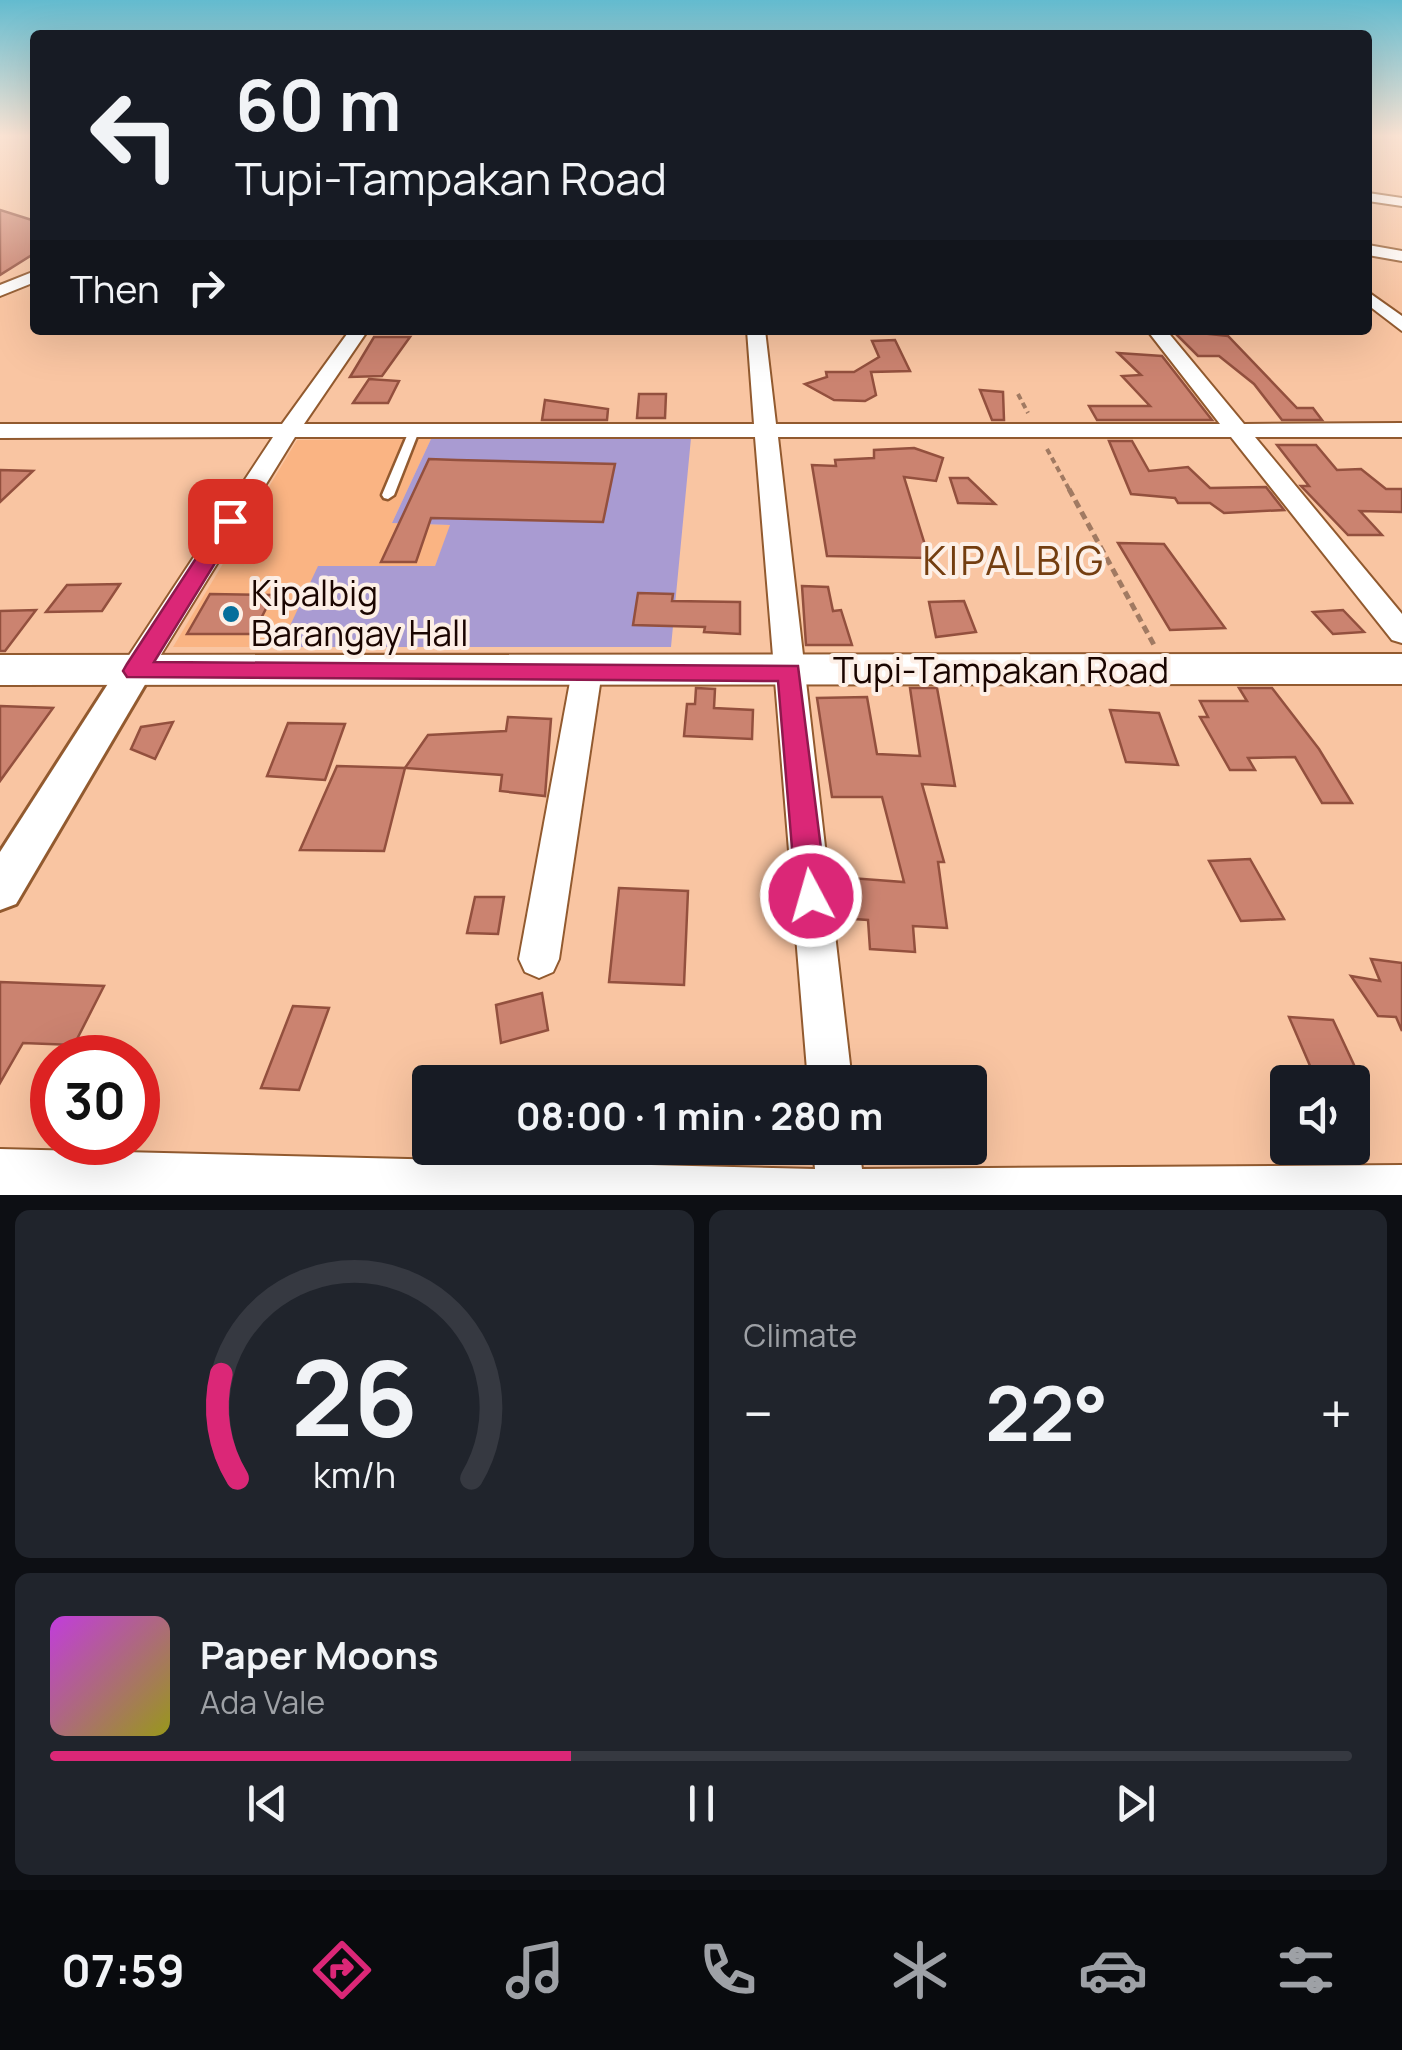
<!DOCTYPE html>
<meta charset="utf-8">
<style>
:root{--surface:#171b24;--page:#20242c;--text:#f1f3f6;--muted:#9ea1a6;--line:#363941;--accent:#db2777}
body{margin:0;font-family:Manrope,sans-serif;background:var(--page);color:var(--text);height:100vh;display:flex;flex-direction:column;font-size:38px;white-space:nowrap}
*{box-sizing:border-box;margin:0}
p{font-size:32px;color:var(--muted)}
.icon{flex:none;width:55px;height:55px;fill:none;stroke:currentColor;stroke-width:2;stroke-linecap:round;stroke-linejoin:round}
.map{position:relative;height:1195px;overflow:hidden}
.panel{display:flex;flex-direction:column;gap:15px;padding:15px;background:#0d0f14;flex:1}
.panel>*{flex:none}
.top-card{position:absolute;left:30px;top:30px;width:1342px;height:305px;border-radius:10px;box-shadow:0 10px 40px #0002;background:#171b24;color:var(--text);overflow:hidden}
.tools{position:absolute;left:1270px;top:1065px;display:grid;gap:20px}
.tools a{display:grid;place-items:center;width:100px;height:100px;border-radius:10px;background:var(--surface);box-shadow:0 10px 40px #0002;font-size:50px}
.speed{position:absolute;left:30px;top:1035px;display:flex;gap:20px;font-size:50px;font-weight:700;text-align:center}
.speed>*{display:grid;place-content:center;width:130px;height:130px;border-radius:50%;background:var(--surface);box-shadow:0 10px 40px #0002;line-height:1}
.speed .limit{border:15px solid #d22;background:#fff;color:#111}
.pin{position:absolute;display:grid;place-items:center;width:85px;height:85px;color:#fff;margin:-42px;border-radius:20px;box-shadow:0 5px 15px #0006}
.me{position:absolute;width:110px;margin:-55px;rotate:354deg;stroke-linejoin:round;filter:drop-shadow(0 0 8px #0008)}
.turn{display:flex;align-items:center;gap:35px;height:210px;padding:0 40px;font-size:45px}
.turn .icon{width:130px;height:130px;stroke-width:2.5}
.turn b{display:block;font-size:70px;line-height:85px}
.then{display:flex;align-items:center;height:95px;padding:0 40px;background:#0003;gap:20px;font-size:38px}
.big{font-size:75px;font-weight:700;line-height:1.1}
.panel .tile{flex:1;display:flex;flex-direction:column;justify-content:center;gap:15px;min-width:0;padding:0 35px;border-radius:15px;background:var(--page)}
.panel .dial{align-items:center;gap:0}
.dial svg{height:260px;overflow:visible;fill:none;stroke:var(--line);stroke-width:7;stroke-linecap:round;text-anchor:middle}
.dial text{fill:var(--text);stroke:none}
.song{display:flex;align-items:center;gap:30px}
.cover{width:120px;height:120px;border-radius:15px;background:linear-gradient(135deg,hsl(290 70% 55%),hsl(60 70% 35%))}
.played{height:10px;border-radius:5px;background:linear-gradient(90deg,var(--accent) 40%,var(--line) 40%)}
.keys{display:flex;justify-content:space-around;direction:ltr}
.heat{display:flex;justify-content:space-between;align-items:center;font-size:55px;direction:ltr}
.panel .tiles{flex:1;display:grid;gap:15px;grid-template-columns:1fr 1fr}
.tile:last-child{grid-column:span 2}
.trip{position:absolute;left:412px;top:1065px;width:575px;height:100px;border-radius:10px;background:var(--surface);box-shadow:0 10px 40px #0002;font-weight:700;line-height:100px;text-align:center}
.tab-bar{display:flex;height:160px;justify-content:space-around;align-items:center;background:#090b0e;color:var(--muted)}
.tab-bar .icon{width:70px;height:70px}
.tab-bar .on{color:var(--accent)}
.tab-bar b{font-size:45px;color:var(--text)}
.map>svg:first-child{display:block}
</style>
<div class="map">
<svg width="1402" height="1195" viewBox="0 0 1402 1195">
<rect width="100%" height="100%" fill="#f9c5a2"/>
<polygon fill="#fab483" points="431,439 392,523 451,525 435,566 319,566 280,647 173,647 297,440"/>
<polygon fill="#a99bd2" points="691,438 671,647 280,647 318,566 435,566 450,525 392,523 431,439"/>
<g fill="#cb8370" stroke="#93503e" stroke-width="2.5">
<polygon points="0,210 35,221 35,253 0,275"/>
<polygon points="1172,330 1228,336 1297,408 1313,408 1322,420 1282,420 1254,384 1219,356 1198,356"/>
<polygon points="374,337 410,337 382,376 350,377"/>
<polygon points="895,340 910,371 871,372 876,395 865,401 834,400 805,384 827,377 826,372 854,372 879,357 872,341"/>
<polygon points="1118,353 1162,356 1212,420 1097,420 1089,406 1150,406 1122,376 1141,375"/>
<polygon points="369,379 399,381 388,403 353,403"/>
<polygon points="980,390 1003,392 1004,420 992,420"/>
<polygon points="639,394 666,394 665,418 637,418"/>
<polygon points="545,400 608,409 607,420 542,420"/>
<polygon points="1109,441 1132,441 1149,471 1188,467 1210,488 1266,487 1284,510 1224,513 1210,503 1178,503 1175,498 1131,494"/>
<polygon points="1277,445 1316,445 1337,470 1361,469 1386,489 1402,489 1402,512 1360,511 1382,535 1348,535 1301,486 1309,486"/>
<polygon points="914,448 943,458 936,481 904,477 929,558 827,556 812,465 836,466 835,460 874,458 874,450"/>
<polygon points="429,459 457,460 615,464 603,522 431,518 416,562 381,562"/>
<polygon points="0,470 33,471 0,502"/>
<polygon points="950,478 968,478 995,504 958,503"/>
<polygon points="1118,543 1164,544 1225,628 1170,630"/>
<polygon points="120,584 102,611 46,612 67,585"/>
<polygon points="802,586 828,587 833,611 841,610 852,645 806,645"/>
<polygon points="638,593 673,594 672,601 740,602 740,634 704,632 705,627 633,625"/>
<polygon points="210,594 273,595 253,634 187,634"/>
<polygon points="964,601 976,632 936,637 929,602"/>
<polygon points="36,610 5,651 0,651 0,611"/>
<polygon points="1343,610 1364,632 1333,634 1313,612"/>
<polygon points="696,688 715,689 714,708 753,710 752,739 684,736 687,704 695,704"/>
<polygon points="910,688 937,688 955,786 922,784 944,862 938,862 947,928 913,926 915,952 870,949 868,920 854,919 851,878 904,882 882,797 832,797 817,698 867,697 877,754 920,756"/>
<polygon points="1239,688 1272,688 1319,749 1352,803 1322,803 1295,757 1248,758 1255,770 1230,770 1200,717 1208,717 1200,701 1247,701"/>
<polygon points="0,706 53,708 0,781"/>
<polygon points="1110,710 1159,713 1178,765 1126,762"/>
<polygon points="508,717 551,719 545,796 500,791 502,775 405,768 428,735 506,731"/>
<polygon points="173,722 155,759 131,749 141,727"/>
<polygon points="288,723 345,724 325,780 267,776"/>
<polygon points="337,766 405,768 384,851 300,850"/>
<polygon points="1250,859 1284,919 1241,921 1209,861"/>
<polygon points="619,888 688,891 684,985 609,982"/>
<polygon points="475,897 504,897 498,934 467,933"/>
<polygon points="1371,959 1402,963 1402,1031 1396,1017 1378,1016 1351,976 1380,981"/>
<polygon points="0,982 104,986 74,1045 23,1043 0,1083"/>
<polygon points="542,993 548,1030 501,1043 496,1005"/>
<polygon points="293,1006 329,1008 299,1090 261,1088"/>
<polygon points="1289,1017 1333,1020 1362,1082 1317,1082"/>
</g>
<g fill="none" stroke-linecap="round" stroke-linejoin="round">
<defs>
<polygon id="service" points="414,428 419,431 394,495 388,499 384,498 382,495 409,431"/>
<g id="minor">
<polygon points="1368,193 1402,198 1402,206 1368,201"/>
<polygon points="1368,245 1402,251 1402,261 1368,255"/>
<polygon points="35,271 35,282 0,296 0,285"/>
<polygon points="1368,292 1402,316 1402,331 1368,305"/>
<polygon points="350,330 368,330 304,424 754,424 747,330 765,330 776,424 1220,424 1147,330 1166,330 1244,424 1402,423 1402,437 1255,437 1402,614 1402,643 1392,640 1231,437 778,437 852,1082 808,1082 755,437 295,437 146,679 135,682 124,679 120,671 124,663 273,437 0,438 0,424 282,424"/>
<polygon points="587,660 598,663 602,671 559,959 553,972 539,978 525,972 519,959 572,671 576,663"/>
<polygon points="813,1148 859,1148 862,1169 1402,1165 1402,1195 0,1195 0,1149 815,1169"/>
</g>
<polygon id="tertiary" points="135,658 148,662 153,671 16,904 0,910 0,852 122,662"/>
<polygon id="secondary" points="1402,654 1402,684 0,685 0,655"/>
</defs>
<use href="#service" stroke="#925a2f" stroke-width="5"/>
<use href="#minor" stroke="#925a2f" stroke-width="4"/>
<use href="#tertiary" stroke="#925a2f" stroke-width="6"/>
<use href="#secondary" stroke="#925a2f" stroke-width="4"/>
<g stroke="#a17a62" stroke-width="4" stroke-dasharray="6 4" stroke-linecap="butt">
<polyline points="1018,394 1028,413"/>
<polyline points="1047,449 1070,491"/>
</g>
<polyline stroke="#a17a62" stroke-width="5" stroke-dasharray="8 5" stroke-linecap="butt" points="1069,489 1154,645"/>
<use href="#service" fill="#fff" fill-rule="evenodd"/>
<use href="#minor" fill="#fff" fill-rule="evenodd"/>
<use href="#tertiary" fill="#fff" fill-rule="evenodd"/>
<use href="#secondary" fill="#fff" fill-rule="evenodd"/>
</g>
<linearGradient id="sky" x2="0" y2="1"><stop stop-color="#63bbcf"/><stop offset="0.45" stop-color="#fce5d5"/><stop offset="1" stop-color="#fce5d5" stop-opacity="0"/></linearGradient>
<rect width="1402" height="302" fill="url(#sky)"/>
<polygon fill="#db2777" stroke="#8e194d" stroke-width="2.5" points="230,515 241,521 154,662 798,666 827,896 822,906 811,910 800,906 796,896 778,681 127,677 123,671 127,664 223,517"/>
<circle fill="#056e9b" stroke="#fdefe6" stroke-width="4" cx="231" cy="614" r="10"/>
<g text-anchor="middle" stroke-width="8" stroke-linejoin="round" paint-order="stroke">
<g font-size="35" fill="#1a0500" stroke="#fdefe6" text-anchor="start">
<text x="251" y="606">Kipalbig<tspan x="251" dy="40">Barangay Hall</tspan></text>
</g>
<g font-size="35" fill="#1a0500" stroke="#fdefe6">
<text x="1001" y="683">Tupi-Tampakan Road</text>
</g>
<g font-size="40" letter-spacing="2.5" fill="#743e10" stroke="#fdefe6">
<text x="1014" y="575">KIPALBIG</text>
</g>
</g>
</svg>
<div class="tools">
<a><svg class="icon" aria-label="sound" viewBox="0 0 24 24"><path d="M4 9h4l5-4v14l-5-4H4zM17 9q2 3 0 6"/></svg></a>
</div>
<div class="speed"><div class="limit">30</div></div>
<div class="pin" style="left:230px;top:521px;background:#d93025"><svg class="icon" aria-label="arrive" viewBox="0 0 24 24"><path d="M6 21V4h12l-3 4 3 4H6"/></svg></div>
<svg class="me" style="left:811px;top:896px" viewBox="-20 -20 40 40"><circle r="17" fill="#db2777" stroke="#fff" stroke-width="3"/><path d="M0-11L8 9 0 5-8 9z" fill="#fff"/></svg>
<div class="trip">08:00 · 1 min · 280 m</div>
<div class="top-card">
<div class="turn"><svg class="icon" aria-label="left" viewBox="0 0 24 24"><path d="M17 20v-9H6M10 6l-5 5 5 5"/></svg><div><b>60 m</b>Tupi-Tampakan Road</div></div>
<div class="then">Then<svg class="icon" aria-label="right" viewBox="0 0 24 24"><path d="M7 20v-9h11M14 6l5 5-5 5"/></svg></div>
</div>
</div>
<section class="panel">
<div class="tiles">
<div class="tile dial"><svg viewBox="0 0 100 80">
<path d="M14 69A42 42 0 1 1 86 69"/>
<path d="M14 69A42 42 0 0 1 9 37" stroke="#db2777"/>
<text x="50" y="56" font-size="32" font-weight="700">26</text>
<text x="50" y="72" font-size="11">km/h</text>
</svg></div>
<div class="tile"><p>Climate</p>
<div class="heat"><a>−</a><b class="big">22°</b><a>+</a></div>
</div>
<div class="tile">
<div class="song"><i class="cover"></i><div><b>Paper Moons</b><p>Ada Vale</p></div></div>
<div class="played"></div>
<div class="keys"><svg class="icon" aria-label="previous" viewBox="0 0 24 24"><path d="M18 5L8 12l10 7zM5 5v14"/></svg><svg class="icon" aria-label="pause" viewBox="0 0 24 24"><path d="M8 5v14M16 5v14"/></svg><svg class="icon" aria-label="next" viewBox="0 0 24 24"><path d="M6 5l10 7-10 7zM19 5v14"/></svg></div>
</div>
</div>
</section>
<nav class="tab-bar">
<b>07:59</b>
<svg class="icon on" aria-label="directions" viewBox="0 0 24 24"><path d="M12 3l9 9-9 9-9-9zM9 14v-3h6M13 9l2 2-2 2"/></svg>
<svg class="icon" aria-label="music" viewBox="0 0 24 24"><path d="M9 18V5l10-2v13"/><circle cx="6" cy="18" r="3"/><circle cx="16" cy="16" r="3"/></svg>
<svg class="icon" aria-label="phone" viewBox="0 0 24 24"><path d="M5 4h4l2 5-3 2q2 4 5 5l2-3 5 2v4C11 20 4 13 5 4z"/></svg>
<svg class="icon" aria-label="climate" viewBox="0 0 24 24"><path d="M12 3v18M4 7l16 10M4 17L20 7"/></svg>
<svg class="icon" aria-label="car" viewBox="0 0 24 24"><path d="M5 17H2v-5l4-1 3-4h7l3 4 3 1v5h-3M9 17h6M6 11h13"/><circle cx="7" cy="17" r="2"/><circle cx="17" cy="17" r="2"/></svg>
<svg class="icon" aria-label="filters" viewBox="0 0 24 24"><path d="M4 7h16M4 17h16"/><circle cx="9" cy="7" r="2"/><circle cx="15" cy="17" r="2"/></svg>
</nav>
